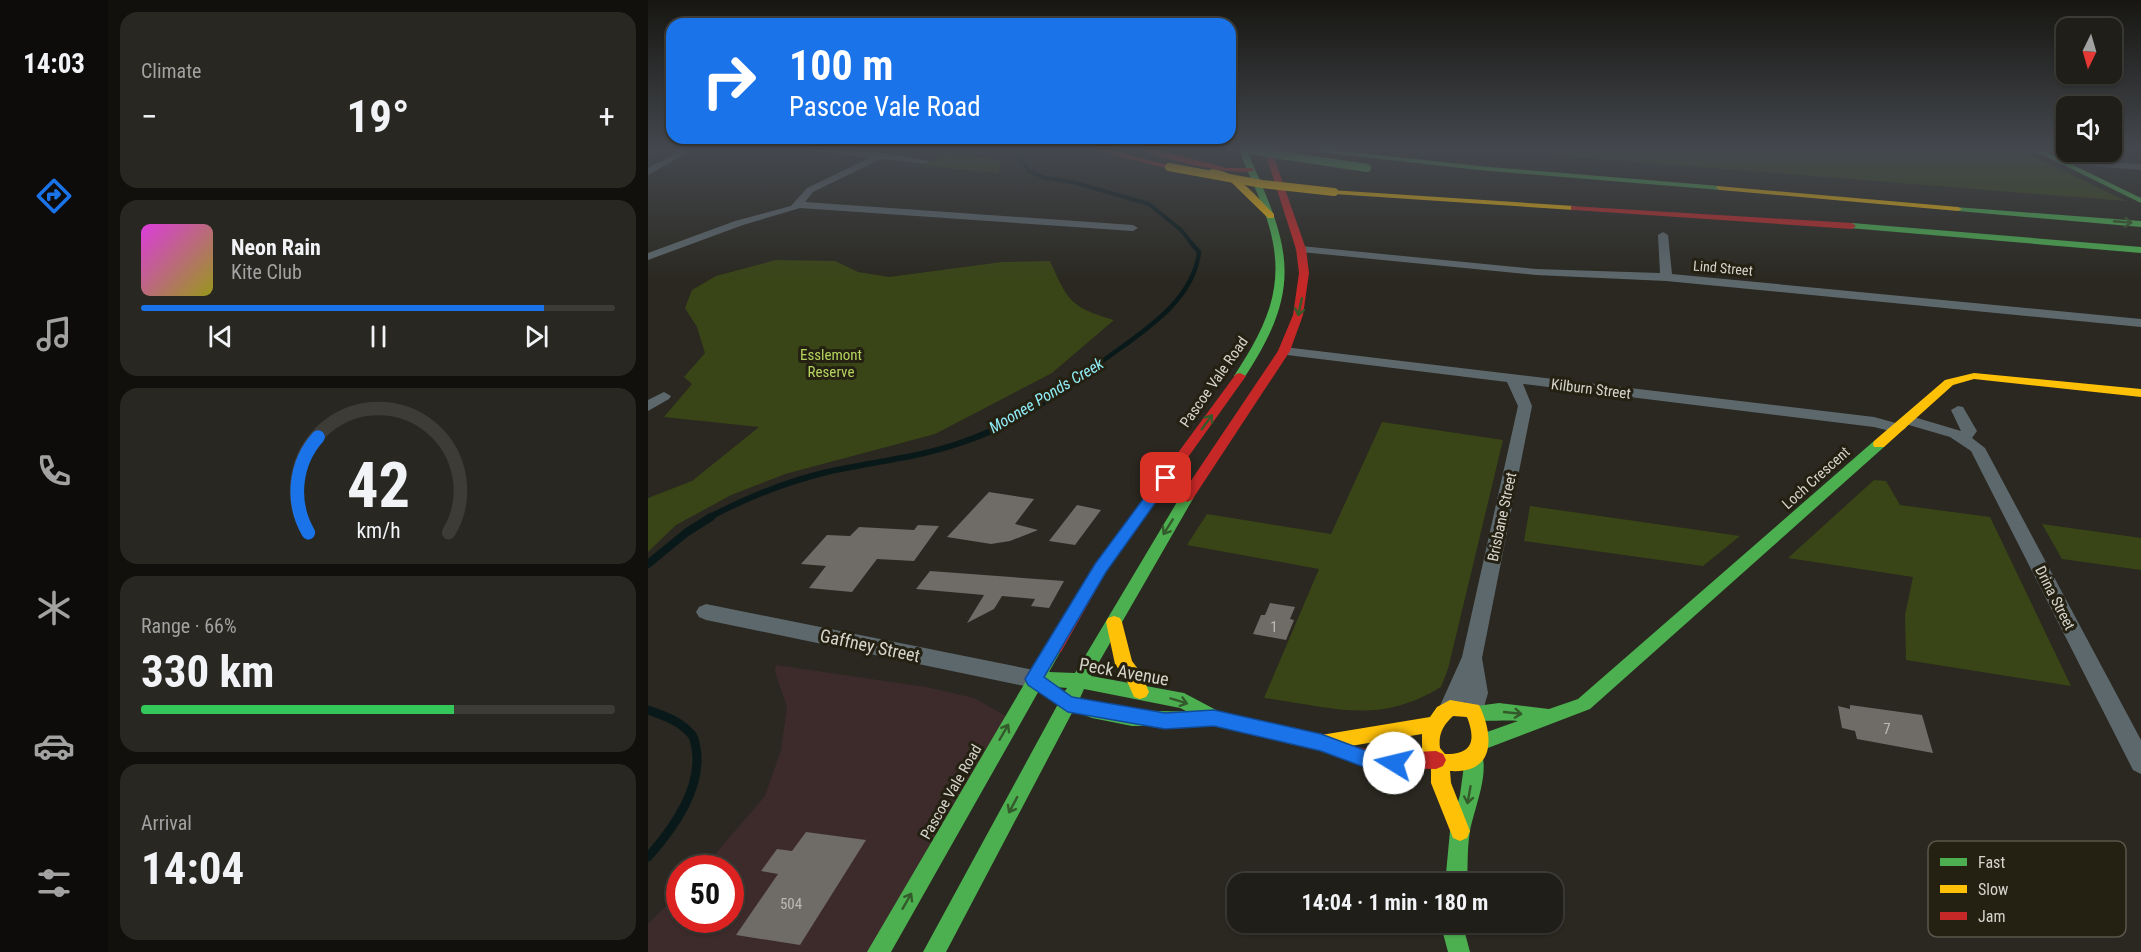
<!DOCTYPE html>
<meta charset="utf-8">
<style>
:root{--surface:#201e18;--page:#282721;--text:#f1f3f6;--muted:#a2a2a2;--line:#3d3c37;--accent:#1a73e8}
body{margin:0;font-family:"Roboto Condensed",sans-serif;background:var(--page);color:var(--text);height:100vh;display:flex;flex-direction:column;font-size:22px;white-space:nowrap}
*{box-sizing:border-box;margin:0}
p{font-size:20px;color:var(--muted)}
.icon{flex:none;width:33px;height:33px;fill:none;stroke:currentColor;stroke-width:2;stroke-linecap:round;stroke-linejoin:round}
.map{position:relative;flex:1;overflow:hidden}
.sheet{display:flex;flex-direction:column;gap:12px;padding:12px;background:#12100d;width:540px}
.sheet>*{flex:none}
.guide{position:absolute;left:18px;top:18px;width:570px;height:126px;border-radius:18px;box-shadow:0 2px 4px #0004,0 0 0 2px var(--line);background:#1a73e8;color:#fff;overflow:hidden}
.needle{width:39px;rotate:185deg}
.fabs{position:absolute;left:1408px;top:18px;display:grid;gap:12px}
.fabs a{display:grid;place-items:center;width:66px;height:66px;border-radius:12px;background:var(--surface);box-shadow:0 2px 4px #0004,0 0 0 2px var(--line);font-size:30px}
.speed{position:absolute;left:18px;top:855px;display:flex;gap:12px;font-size:30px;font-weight:700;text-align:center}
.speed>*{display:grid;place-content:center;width:78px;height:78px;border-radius:50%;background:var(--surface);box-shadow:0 2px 4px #0004,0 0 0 2px var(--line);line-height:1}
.speed .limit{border:9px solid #d22;background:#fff;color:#111}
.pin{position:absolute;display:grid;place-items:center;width:51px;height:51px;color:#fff;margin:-26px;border-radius:12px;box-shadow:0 3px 9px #0006}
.me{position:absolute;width:66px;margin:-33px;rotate:279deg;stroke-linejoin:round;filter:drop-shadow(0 0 4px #0008)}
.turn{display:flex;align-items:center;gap:21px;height:126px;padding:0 24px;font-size:27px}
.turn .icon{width:78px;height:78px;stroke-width:2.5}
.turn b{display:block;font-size:42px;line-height:51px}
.big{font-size:45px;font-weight:700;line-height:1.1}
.sheet .card{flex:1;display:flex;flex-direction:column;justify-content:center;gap:9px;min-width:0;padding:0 21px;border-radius:18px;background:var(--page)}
.sheet .dial{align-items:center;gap:0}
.dial svg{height:156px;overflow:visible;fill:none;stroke:var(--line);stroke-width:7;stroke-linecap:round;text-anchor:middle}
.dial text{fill:var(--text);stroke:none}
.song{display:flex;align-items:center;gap:18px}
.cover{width:72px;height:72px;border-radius:9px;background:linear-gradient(135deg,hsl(300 70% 55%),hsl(60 70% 35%))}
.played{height:6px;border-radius:3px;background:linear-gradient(90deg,var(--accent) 85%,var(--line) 85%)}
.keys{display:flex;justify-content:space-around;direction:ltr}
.heat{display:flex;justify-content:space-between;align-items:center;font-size:33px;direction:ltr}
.charge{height:9px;border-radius:4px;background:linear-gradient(90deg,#34c759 66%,var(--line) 0)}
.trip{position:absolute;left:579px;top:873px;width:336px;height:60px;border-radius:18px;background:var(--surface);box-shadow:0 2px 4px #0004,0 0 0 2px var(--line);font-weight:700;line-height:60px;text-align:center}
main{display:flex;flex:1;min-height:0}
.tab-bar{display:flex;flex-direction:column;width:108px;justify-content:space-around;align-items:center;background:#0d0c0a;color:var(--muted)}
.tab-bar .icon{width:42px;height:42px}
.tab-bar .current{color:var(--accent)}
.tab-bar b{font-size:27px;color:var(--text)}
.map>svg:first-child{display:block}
</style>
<main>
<nav class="tab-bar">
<b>14:03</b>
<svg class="icon current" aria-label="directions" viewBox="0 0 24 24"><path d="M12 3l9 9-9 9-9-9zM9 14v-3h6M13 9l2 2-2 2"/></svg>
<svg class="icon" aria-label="music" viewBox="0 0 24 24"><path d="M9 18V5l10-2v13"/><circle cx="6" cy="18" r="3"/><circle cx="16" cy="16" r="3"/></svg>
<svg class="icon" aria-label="phone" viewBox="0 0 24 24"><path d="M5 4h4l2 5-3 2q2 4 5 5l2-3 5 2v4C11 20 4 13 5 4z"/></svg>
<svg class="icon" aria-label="climate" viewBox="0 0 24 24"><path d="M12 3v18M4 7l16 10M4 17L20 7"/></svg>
<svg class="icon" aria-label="car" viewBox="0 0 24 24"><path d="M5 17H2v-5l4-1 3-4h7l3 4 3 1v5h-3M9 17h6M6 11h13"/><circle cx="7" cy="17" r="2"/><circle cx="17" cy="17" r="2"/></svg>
<svg class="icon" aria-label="filters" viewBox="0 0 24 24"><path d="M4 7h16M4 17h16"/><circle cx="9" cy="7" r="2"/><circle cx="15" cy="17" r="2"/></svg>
</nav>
<section class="sheet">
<div class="card"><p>Climate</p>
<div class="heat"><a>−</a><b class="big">19°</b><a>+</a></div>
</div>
<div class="card">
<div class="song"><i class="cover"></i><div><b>Neon Rain</b><p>Kite Club</p></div></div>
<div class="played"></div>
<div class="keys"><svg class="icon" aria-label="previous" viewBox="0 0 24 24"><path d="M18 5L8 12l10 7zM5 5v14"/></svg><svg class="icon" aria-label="pause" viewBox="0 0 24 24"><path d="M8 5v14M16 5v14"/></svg><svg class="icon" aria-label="next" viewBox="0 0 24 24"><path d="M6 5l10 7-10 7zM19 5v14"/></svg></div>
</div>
<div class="card dial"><svg viewBox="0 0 100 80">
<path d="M14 69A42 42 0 1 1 86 69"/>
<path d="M14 69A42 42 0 0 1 19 20" stroke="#1a73e8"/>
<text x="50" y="56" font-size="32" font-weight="700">42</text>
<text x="50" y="72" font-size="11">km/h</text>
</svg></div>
<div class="card"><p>Range · 66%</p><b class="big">330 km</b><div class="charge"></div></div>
<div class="card"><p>Arrival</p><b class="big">14:04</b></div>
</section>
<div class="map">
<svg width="1493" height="952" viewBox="0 0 1493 952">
<rect width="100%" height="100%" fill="#2a2820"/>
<polygon fill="#3d2b2b" points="128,665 278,687 326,698 360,717 232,952 0,952 0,924 31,893 32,920 82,920 82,868 55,868 117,796 133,750 139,707 127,672"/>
<g fill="#394516">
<polygon points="901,149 1370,149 1478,201 899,155"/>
<polygon points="296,154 352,160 351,173 275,166"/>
<path d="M128 260 187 261 210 272 241 277 354 262 402 261C420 301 422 307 466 320L404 373 287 434 137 474 83 495 28 525 0 552V498L44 481 111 427 16 417 44 384 36 377 57 353 49 327 37 308 44 290 68 276Z"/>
<path d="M734 422 855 440 800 669 793 687C729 726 685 707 616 698L671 569 539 545 559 514 683 534Z"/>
<polygon points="1226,480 1238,481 1252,505 1342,517 1423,686 1258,660 1257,615 1265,577 1140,558"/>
<polygon points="882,506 1092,536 1055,566 876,541"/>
<polygon points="1394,524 1493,538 1493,570 1414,559"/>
</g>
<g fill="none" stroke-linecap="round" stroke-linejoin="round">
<polyline stroke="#09191a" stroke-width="4" points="365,149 381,171 397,178 425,182 501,204 533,230 545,245"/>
<path stroke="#09191a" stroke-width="4.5" d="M448 366C487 336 545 305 551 252L544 244"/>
<path stroke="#09191a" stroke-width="6" d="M60 518C98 498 137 482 179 472 223 462 269 458 312 443 362 427 408 396 450 364"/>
<polyline stroke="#09191a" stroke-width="8" points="0,564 39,532 63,517"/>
<path stroke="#09191a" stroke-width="9" d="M0 710C17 716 32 721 44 735 47 739 47 744 48 748 55 788 25 829 0 857"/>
</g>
<g fill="#6f6b66">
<polygon points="341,492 386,499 367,524 390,530 362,541 343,544 299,537"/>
<polygon points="429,505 453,510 427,545 401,541"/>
<polygon points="270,525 291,526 266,561 229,559 204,592 161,588 178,566 153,564 179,535 202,536 211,527 266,530"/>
<polygon points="282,571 416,581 401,608 383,606 387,599 354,596 346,609 319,623 336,595 268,589"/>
<polygon points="622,603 647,607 642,619 646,620 638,640 605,634 613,615 617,615"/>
<polygon points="1202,705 1274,715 1285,753 1209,739 1207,731 1194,728 1190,706 1202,709"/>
<polygon points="158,832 218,840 152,945 88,935 130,874 113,871 129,849 144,851"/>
</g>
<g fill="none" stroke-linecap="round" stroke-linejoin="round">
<g fill="#5d686d" fill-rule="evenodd">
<polygon points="36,149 46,149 0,175 0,168"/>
<polygon points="152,149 233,153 282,161 277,164 233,159 165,192 157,202 485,225 490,228 485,231 152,208 95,225 0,260 0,253 87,221 143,206 159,188 221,158"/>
<polygon points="1410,159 1493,164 1493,170 1413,164 1410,163"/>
<polygon points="1015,232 1020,235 1024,274 1493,319 1493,327 1018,281 888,275 653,252 647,249 653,246 888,269 1012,273 1010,235"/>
<polygon points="636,347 1226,417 1255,425 1258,428 1250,433 1226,427 875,384 884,406 834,658 840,693 833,717 825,719 817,717 814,710 817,700 810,715 802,717 794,715 791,708 814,657 870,406 859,382 631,354 631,348"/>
<polygon points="16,392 23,396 21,399 0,411 0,400"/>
<polygon points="1310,406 1315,407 1329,431 1324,438 1337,448 1493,740 1493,774 1485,770 1323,451 1302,437 1254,423 1251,420 1259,415 1313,431 1303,410"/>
<polygon points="58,604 386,670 394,673 397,679 394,685 386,688 58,620 51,617 48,612 51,607"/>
</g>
<g fill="#4caf50" fill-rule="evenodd">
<path d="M591 149H598C641 245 658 285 596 378L592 379 586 376C624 318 641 277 615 208 608 188 597 168 591 149Z"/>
<polygon points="657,149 676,149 831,166 1072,186 1076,188 1072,190 831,170 661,151"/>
<polygon points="1383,149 1392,149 1493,198 1493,203"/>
<polygon points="1307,207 1493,221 1493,227 1310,211 1306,209"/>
<polygon points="1204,223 1493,247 1493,253 1201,228 1201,224"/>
<path d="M1231 440 1236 441 1237 444 1236 447 942 709 832 751 825 749 823 743 825 737 870 721C856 719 832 723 821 719L818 713 821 707 851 703 901 709 930 699 1226 441Z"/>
<path d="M539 492 546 497 443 676 536 693 570 711 673 735 701 745 703 751 701 757 694 759 672 751 566 726H484L444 718 425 711 298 952H275L410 704 400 699 397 694 400 689 404 687H393L243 952H219L378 681 380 674 383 673 401 642 407 640 413 642 415 647 401 672 427 673 532 497ZM408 687 419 688 417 691ZM436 689 532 708 538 711C502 712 466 710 432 698Z"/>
<path d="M826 749 833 752C842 773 826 809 822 831 819 848 820 866 819 884H797L802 831 812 795 817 758 819 752Z"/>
<polygon points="792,922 814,922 822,952 800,952"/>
</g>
<g fill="#ffc107" fill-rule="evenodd">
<path d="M562 169C588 169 609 198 626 214V218H620L583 182 562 173Z"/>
<polygon points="1069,186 1310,207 1314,209 1310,211 1072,190 1068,188"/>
<polygon points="683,190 926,206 930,208 926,210 686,194 682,192"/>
<polygon points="1326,373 1493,389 1493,397 1326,379 1305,385 1236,447 1226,447 1225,444 1226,441 1297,380"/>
<polygon points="466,616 472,618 474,622 484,661 493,673 501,692 498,697 492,699 486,697 479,681 467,664 458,622 460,618"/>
<path d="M802 700 831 705C846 735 848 774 802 771L803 783 822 831 819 838 812 841 805 838 783 783V765L774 750V734L673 751 666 749 664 743 666 737 673 735 782 717 789 707ZM805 716 819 717C828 740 825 755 797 754L792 748C790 735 795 725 805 716Z"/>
</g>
<g fill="#c62828" fill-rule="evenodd">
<polygon points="450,149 459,149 522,166 518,168 450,151"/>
<path d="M493 149H504L579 168H603L607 170C593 178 508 158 493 149Z"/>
<polygon points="616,149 623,149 658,249 661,273 655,315 642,351 544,500 539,502 532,497 630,351 645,315 651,273 648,249"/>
<polygon points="923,206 1204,223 1208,226 1204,229 926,210 923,210"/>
<polygon points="592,373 598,376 458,572 413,652 407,654 401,652 399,647 401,642 448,564 588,374"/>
<path d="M694 743C725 753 756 753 788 751L795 754 798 760 795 766 788 769 729 768 687 757 685 751 687 745Z"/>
</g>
<polyline stroke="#616566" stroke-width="3" stroke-dasharray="1.5 4" stroke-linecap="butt" points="0,156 13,149"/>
<polyline stroke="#4caf50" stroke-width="8" points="593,149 719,168"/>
<polyline stroke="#ffc107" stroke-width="8" points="521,167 614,184 686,192"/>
</g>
<defs><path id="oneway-shaft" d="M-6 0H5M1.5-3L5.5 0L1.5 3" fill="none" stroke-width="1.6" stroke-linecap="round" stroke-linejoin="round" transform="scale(1.5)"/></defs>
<g stroke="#345a2b">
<use href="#oneway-shaft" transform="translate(1475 222) rotate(5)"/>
<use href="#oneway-shaft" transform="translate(652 307) rotate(102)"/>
<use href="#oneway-shaft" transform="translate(559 422) rotate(-54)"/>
<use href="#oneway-shaft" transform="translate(520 527) rotate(122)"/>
<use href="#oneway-shaft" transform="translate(531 701) rotate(17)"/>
<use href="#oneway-shaft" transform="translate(865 713) rotate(6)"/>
<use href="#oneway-shaft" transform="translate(356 732) rotate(-60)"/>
<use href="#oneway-shaft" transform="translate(821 795) rotate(100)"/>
<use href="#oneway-shaft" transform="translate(365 805) rotate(118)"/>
<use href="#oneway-shaft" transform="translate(259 901) rotate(-60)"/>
</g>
<linearGradient id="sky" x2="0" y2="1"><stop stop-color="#171612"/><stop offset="0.53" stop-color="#44484e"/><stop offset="1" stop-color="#44484e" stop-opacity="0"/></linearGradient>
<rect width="1493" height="282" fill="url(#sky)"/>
<polygon fill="#1a73e8" stroke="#114b97" stroke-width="1.5" points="518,474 525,478 458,572 396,677 424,697 517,713 566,710 673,734 716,750 752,757 755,763 752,769 746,772 716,767 673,751 566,726 517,729 420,712 380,685 377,679 380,674 447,564 513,475"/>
<g text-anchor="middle" stroke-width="6" stroke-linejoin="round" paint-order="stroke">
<g font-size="14" fill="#d6d5cc" stroke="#242113">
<text transform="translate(1075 268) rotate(5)" y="5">Lind Street</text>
</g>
<g font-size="15" fill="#b5d45e" stroke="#242113">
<text x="183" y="360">Esslemont<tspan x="183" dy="17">Reserve</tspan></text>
</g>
<g font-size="15" fill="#d6d5cc" stroke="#242113">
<text transform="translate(566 382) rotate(-55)" y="5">Pascoe Vale Road</text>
<text transform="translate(943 389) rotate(7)" y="5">Kilburn Street</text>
<text transform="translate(1168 478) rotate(-42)" y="5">Loch Crescent</text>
<text transform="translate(854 517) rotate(-78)" y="5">Brisbane Street</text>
<text transform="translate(1407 598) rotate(63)" y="5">Drina Street</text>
<text transform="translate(303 792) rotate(-60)" y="5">Pascoe Vale Road</text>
</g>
<g font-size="15" fill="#bcbab2">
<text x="626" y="632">1</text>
<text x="1239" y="734">7</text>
<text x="143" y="909">504</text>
</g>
<g font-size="16" font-style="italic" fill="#90edf7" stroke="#242113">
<text transform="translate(398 395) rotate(-31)" y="6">Moonee Ponds Creek</text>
</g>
<g font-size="18" fill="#d6d5cc" stroke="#242113">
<text transform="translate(222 646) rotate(12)" y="6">Gaffney Street</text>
<text transform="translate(476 672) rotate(10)" y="6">Peck Avenue</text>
</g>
</g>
<rect x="1280" y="841" width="198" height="96" rx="9" fill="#242113" stroke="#59574a" stroke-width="1.5"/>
<rect x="1292" y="858" width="27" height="8" fill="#4caf50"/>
<rect x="1292" y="885" width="27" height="8" fill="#ffc107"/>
<rect x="1292" y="912" width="27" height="8" fill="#c62828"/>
<g font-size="16" fill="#d6d5cc">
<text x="1330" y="868">Fast</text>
<text x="1330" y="895">Slow</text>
<text x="1330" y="922">Jam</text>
</g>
</svg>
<div class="fabs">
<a><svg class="needle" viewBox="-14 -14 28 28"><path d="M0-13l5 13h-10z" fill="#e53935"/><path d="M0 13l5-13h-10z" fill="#a2a2a2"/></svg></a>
<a><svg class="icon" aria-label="sound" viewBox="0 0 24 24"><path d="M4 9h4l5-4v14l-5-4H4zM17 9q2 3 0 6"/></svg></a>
</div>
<div class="speed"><div class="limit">50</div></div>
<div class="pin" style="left:518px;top:478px;background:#d93025"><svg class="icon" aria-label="arrive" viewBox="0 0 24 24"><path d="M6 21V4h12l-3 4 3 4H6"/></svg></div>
<svg class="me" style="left:746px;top:763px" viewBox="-20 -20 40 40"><circle r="19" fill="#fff"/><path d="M0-13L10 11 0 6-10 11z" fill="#1a73e8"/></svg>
<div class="trip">14:04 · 1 min · 180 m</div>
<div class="guide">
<div class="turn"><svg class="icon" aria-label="right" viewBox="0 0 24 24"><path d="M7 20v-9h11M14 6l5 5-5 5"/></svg><div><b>100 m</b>Pascoe Vale Road</div></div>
</div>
</div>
</main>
